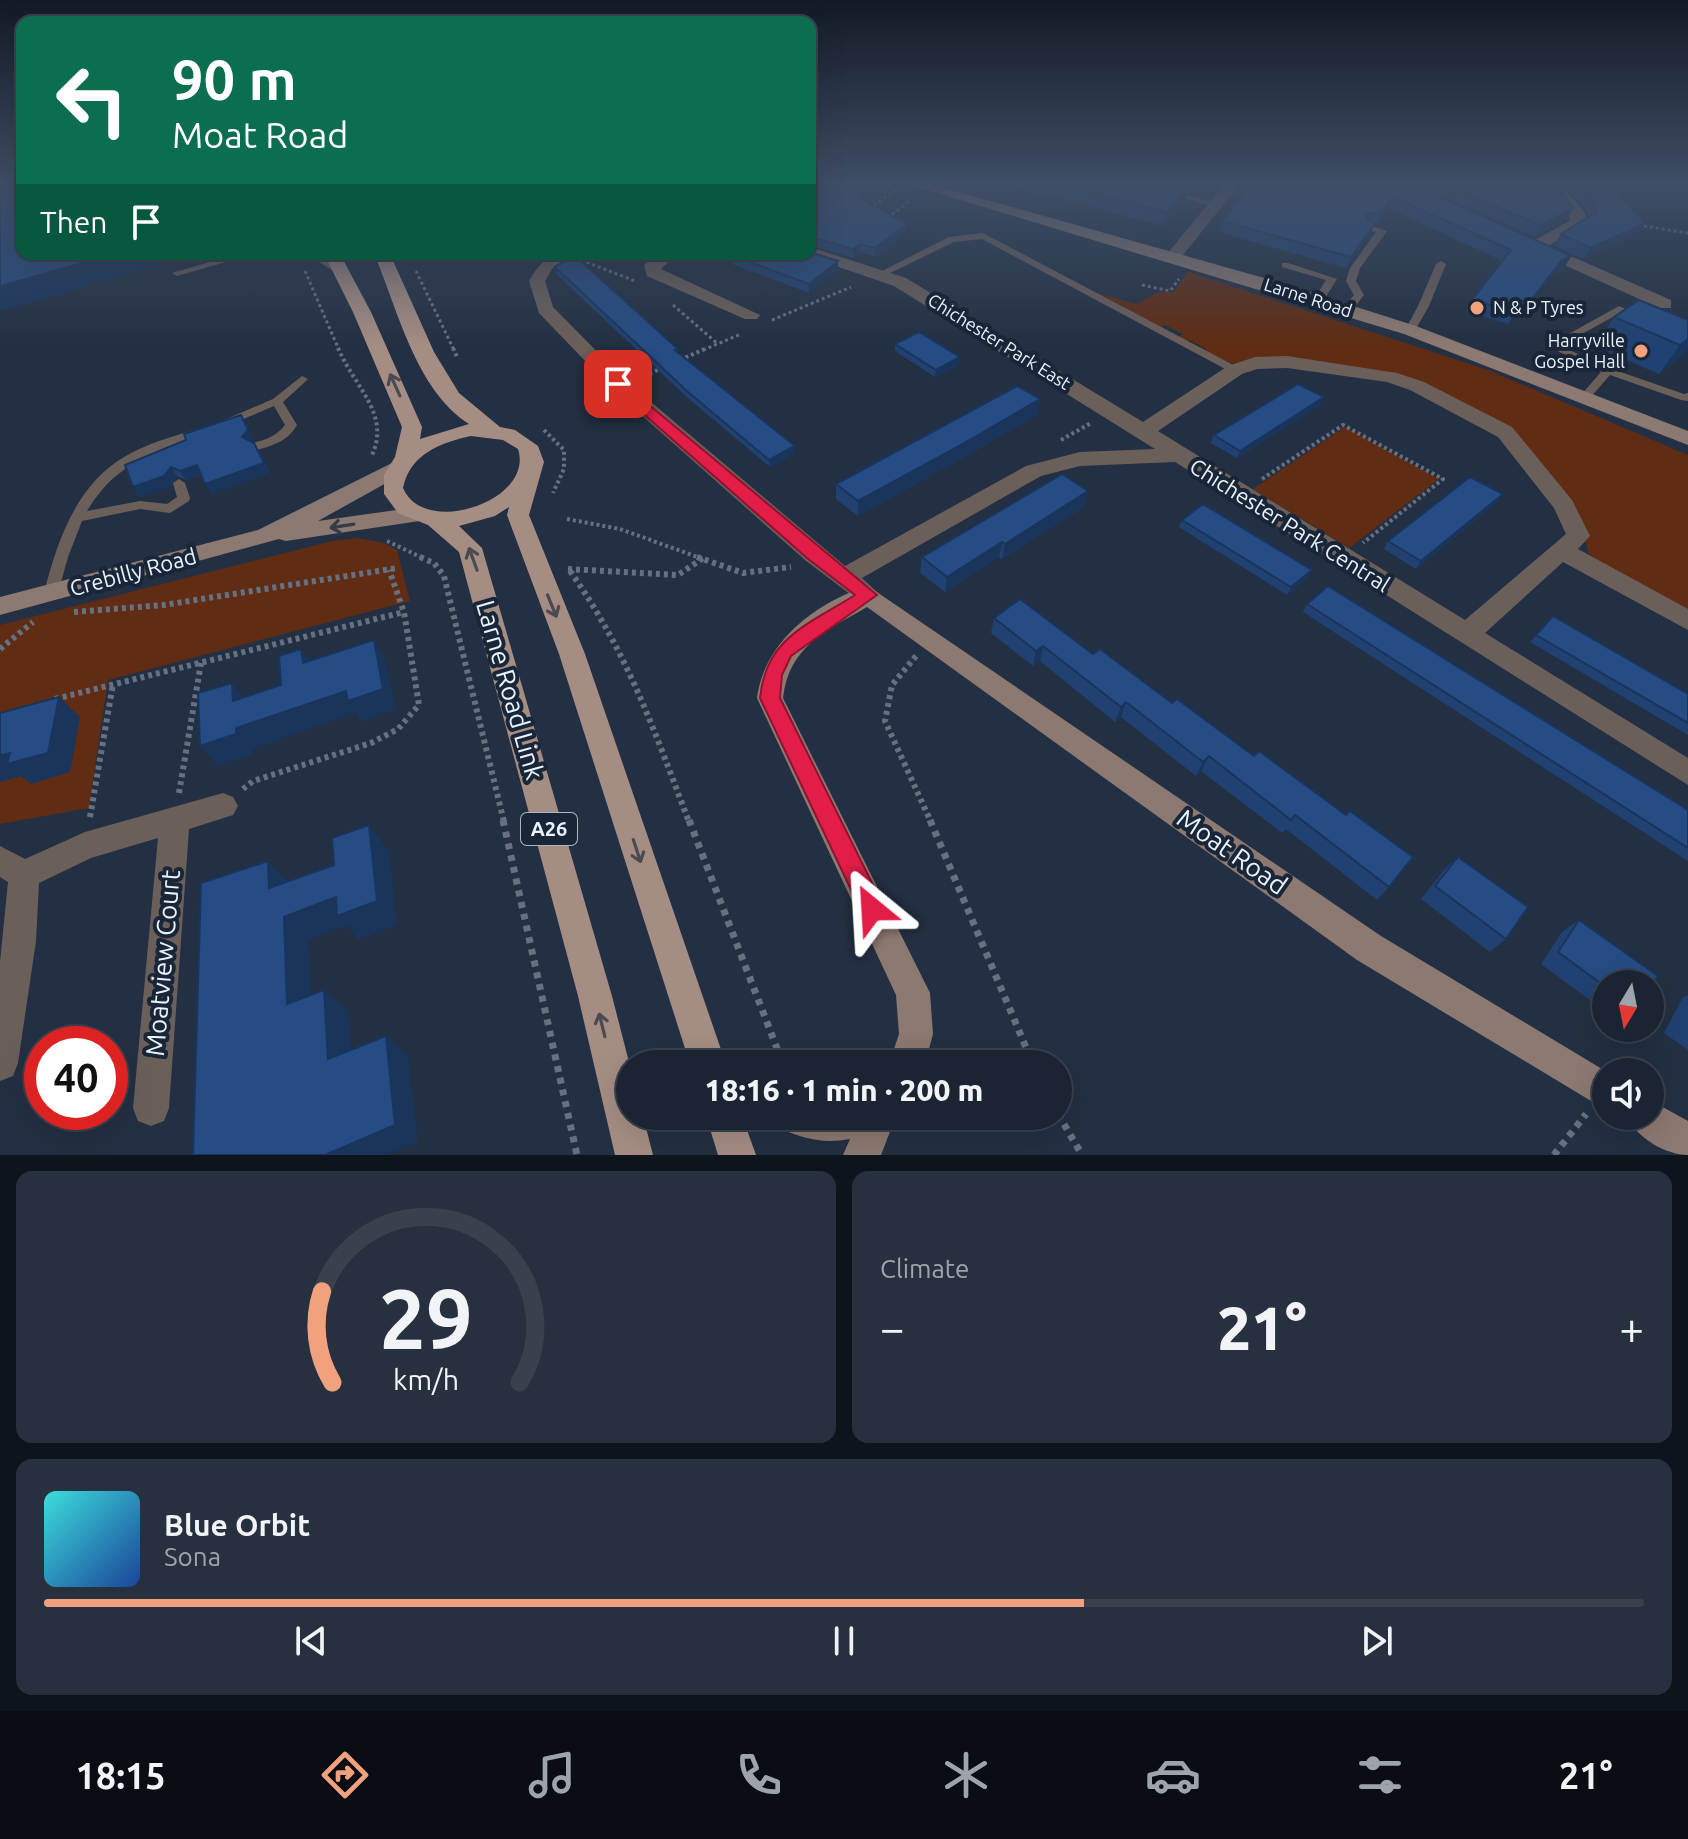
<!DOCTYPE html>
<meta charset="utf-8">
<style>
:root{--surface:#1a2432;--page:#27303e;--text:#f1f3f6;--muted:#9fa4ac;--line:#38414d;--accent:#f1a17d}
body{margin:0;font-family:Ubuntu,sans-serif;background:var(--page);color:var(--text);height:100vh;display:flex;flex-direction:column;font-size:30px;white-space:nowrap}
*{box-sizing:border-box;margin:0}
p{font-size:26px;color:var(--muted)}
.icon{flex:none;width:44px;height:44px;fill:none;stroke:currentColor;stroke-width:2;stroke-linecap:round;stroke-linejoin:round}
.map{position:relative;height:1155px;overflow:hidden}
.drawer{display:flex;flex-direction:column;gap:16px;padding:16px;background:#0e141c;flex:1}
.drawer>*{flex:none}
.banner{position:absolute;left:16px;top:16px;width:800px;height:244px;border-radius:16px;box-shadow:0 8px 32px #0002,0 0 0 2px var(--line);background:#0b6e4f;color:#fff;overflow:hidden}
.needle{width:52px;rotate:190deg}
.controls{position:absolute;left:1592px;top:970px;display:grid;gap:16px}
.controls a{display:grid;place-items:center;width:72px;height:72px;border-radius:50%;background:var(--surface);box-shadow:0 8px 32px #0002,0 0 0 2px var(--line);font-size:40px}
.speed{position:absolute;left:24px;top:1026px;display:flex;gap:16px;font-size:40px;font-weight:700;text-align:center}
.speed>*{display:grid;place-content:center;width:104px;height:104px;border-radius:50%;background:var(--surface);box-shadow:0 8px 32px #0002,0 0 0 2px var(--line);line-height:1}
.speed .limit{border:12px solid #d22;background:#fff;color:#111}
.pin{position:absolute;display:grid;place-items:center;width:68px;height:68px;color:#fff;margin:-34px;border-radius:16px;box-shadow:0 4px 12px #0006}
.me{position:absolute;width:88px;margin:-44px;rotate:333deg;stroke-linejoin:round;filter:drop-shadow(0 0 6px #0008)}
.turn{display:flex;align-items:center;gap:28px;height:168px;padding:0 24px;font-size:36px}
.turn .icon{width:104px;height:104px;stroke-width:2.5}
.turn b{display:block;font-size:56px;line-height:68px}
.then{display:flex;align-items:center;height:76px;padding:0 24px;background:#0003;gap:16px;font-size:30px}
.big{font-size:60px;font-weight:800;line-height:1.1}
.drawer .tile{flex:1;display:flex;flex-direction:column;justify-content:center;gap:12px;min-width:0;padding:0 28px;border-radius:16px;background:var(--page)}
.drawer .dial{align-items:center;gap:0}
.dial svg{height:208px;overflow:visible;fill:none;stroke:var(--line);stroke-width:7;stroke-linecap:round;text-anchor:middle}
.dial text{fill:var(--text);stroke:none}
.song{display:flex;align-items:center;gap:24px}
.cover{width:96px;height:96px;border-radius:12px;background:linear-gradient(135deg,hsl(180 70% 55%),hsl(220 70% 35%))}
.played{height:8px;border-radius:4px;background:linear-gradient(90deg,var(--accent) 65%,var(--line) 65%)}
.keys{display:flex;justify-content:space-around;direction:ltr}
.heat{display:flex;justify-content:space-between;align-items:center;font-size:44px;direction:ltr}
.drawer .tiles{flex:1;display:grid;gap:16px;grid-template-columns:1fr 1fr}
.tile:last-child{grid-column:span 2}
.trip{position:absolute;left:616px;top:1050px;width:456px;height:80px;border-radius:40px;background:var(--surface);box-shadow:0 8px 32px #0002,0 0 0 2px var(--line);font-weight:800;line-height:80px;text-align:center}
.dock{display:flex;height:128px;justify-content:space-around;align-items:center;background:#0a0e14;color:var(--muted)}
.dock .icon{width:56px;height:56px}
.dock .active{color:var(--accent)}
.dock b{font-size:36px;color:var(--text)}
.map>svg:first-child{display:block}
</style>
<div class="map">
<svg width="1688" height="1155" viewBox="0 0 1688 1155">
<rect width="100%" height="100%" fill="#233043"/>
<g fill="#602c13">
<polygon points="1188,272 1488,370 1688,455 1688,613 1595,565 1588,552 1579,514 1553,478 1515,438 1390,376 1232,363 1204,352 1206,349 1190,340 1185,343 1177,338 1183,334 1165,325 1159,328 1093,292 1137,304 1158,292 1173,292"/>
<polygon points="1345,427 1439,479 1349,548 1253,489"/>
<polygon points="357,538 384,543 397,550 410,601 108,680 89,808 0,824 0,625 332,541"/>
</g>
<g fill="none" stroke-linecap="round" stroke-linejoin="round">
<g stroke="#657182" stroke-width="3" stroke-dasharray="3 3" stroke-linecap="butt">
<polyline points="869,209 900,187"/>
<polyline points="887,218 911,200"/>
<polyline points="1638,225 1688,233"/>
<polyline points="581,260 635,281"/>
<polyline points="305,271 339,350"/>
<polyline points="416,271 454,350"/>
<polyline points="1142,285 1170,291 1179,279"/>
<polyline points="673,305 718,344"/>
<polyline points="772,320 851,287"/>
<polyline points="703,350 741,334"/>
</g>
<g stroke="#657182" stroke-width="4" stroke-dasharray="3 3" stroke-linecap="butt">
<path d="M338 348C355 388 392 415 371 457"/>
<polyline points="453,348 458,359"/>
<polyline points="680,360 707,348"/>
<polyline points="644,376 664,367"/>
<polyline points="544,430 564,450 564,469 553,493"/>
<polyline points="1061,440 1091,423"/>
<polyline points="1262,479 1343,425 1443,479 1363,543"/>
<polyline points="567,519 620,529 703,559"/>
<polyline points="387,541 425,559"/>
</g>
<g stroke="#657182" stroke-width="6" stroke-dasharray="4 4" stroke-linecap="butt">
<polyline points="420,557 434,563 444,576 504,822"/>
<polyline points="697,557 743,573 791,567"/>
<polyline points="568,569 678,575 703,558"/>
<path d="M570 571C628 653 654 730 689 822"/>
<polyline points="74,612 164,605 397,568"/>
<polyline points="0,649 33,622"/>
<polyline points="916,656 892,685 885,721 931,822"/>
<polyline points="55,699 404,612"/>
<polyline points="243,789 253,781 371,743 398,729 419,705 404,612 389,570"/>
<polyline points="179,793 201,663"/>
<polyline points="90,817 113,684"/>
</g>
<g stroke="#657182" stroke-width="7" stroke-dasharray="6 6" stroke-linecap="butt">
<polyline points="503,820 577,1155"/>
<polyline points="689,820 783,1064"/>
<polyline points="930,820 1033,1064"/>
<polyline points="1058,1114 1082,1155"/>
<polyline points="1554,1155 1586,1114"/>
</g>
<g fill="#6b5f5a" fill-rule="evenodd">
<polygon points="1134,185 1148,185 1219,204 1215,207"/>
<polygon points="1369,225 1387,231 1360,268 1356,281 1364,295 1351,312 1343,312 1342,310 1354,295 1346,281 1350,268 1376,232 1366,230 1364,228"/>
<polygon points="983,233 1239,368 1241,370 1239,372 1231,372 982,239 954,242 884,276 876,274 949,237"/>
<polygon points="238,254 254,254 177,276 172,273"/>
<polygon points="307,254 319,254 347,273 339,275"/>
<polygon points="1441,261 1446,264 1429,306 1414,332 1406,332 1405,330 1418,306 1436,264"/>
<polygon points="1282,263 1288,263 1337,279 1322,303 1314,303 1313,301 1326,280 1282,267"/>
<polygon points="1619,306 1644,317 1639,320 1620,313 1560,346 1612,369 1684,394 1688,393 1688,401 1681,400 1610,375 1590,398 1582,398 1582,394 1601,372 1547,346"/>
<path d="M302 376 308 379 306 381 283 402 297 425C288 441 274 445 257 450L251 446 253 443C265 440 277 436 285 425L274 406 227 426H219L217 423 273 399Z"/>
<path d="M200 428 204 429 206 432 204 435C154 453 117 461 87 511L140 501 167 504 177 497 173 483 179 479 185 483 190 498 189 501 170 513 140 509 82 521 68 557 58 593 56 597H46L44 593C57 542 76 485 124 457 147 443 175 436 200 428Z"/>
</g>
<g fill="#6b5f5a" fill-rule="evenodd">
<polygon points="810,185 818,185 810,189"/>
<polygon points="1224,185 1239,185 1179,260 1167,260 1167,254"/>
<polygon points="1546,185 1561,185 1585,213 1586,223 1548,246 1671,300 1671,308 1659,308 1529,249 1529,243 1570,221 1569,214"/>
<path d="M810 247 906 278 1143 422 1228 366 1255 357 1287 356 1397 373 1424 382 1512 427 1572 500 1590 536 1578 549 1688 609V630L1563 562 1485 633 1688 758V785L1175 462 1080 466 1041 476 862 578 880 595 877 601H859L805 560 611 388 539 313 529 281C541 261 548 254 571 254L552 269 545 281 553 307 625 380 845 566 1026 466 1080 452 1155 449 894 286 804 255 810 254ZM1287 368 1387 382 1410 390 1498 437 1554 508 1566 534 1465 620 1158 431 1242 374 1257 369Z"/>
<polygon points="658,254 677,254 661,269 760,315 757,319 745,319 647,276 644,265"/>
<polygon points="223,793 233,797 238,806 233,815 189,829 169,1108 164,1121 151,1126 138,1121 133,1108 158,838 91,858 39,883 36,941 18,1063 13,1076 0,1081 0,962 8,882 0,877 0,846 25,859 85,832"/>
</g>
<g fill="#8c7971" fill-rule="evenodd">
<polygon points="911,185 934,185 1275,281 1416,326 1688,431 1688,445 1404,334"/>
<polygon points="398,460 406,462 409,467 406,472 318,521 418,507 429,515 426,520 286,541 279,539 0,615 0,597 258,530"/>
<path d="M868 586 1381 936 1607 1072 1606 1110 1357 960 867 607C826 631 789 646 783 698L930 993 933 1034 925 1064H889L899 1034 896 995 757 698C764 642 816 602 868 586Z"/>
<path d="M1650 1100 1688 1121V1155C1666 1155 1635 1137 1627 1116H1650Z"/>
<path d="M776 1116H896L881 1155H843L850 1139C824 1144 805 1139 781 1129Z"/>
</g>
<g fill="#a58d83" fill-rule="evenodd">
<path d="M324 254H340L371 312 422 427 420 439 469 424C415 389 398 309 374 254H390L434 352 459 393 500 427 515 430 538 446 544 462 529 515 585 654 726 1064H690L559 654 507 515 509 507 495 516 459 526 482 548 612 996 630 1066V1116H643L653 1155H615L578 996 459 552 428 525 398 513 384 494V475L395 457 402 427 353 312ZM471 436 503 440 518 449C535 501 424 538 403 488 410 454 440 443 471 436Z"/>
<polygon points="706,1116 742,1116 756,1155 718,1155"/>
</g>
</g>
<g fill="#204172">
<polygon points="826,185 881,185 863,196 862,200 906,232 875,257 860,252 853,258 810,245 810,203 834,187"/>
<polygon points="1010,185 1199,185 1191,193 1187,192 1184,202 1163,226"/>
<polygon points="1413,185 1571,256 1564,268 1554,272 1522,314 1515,312 1508,324 1466,311 1472,300 1503,261 1388,208 1377,224 1374,225 1370,234 1346,268 1219,232 1222,221"/>
<polygon points="1418,185 1556,185 1573,208 1567,219 1535,237"/>
<polygon points="1564,185 1611,185 1645,223 1638,234 1583,259 1554,246 1561,234 1588,217 1587,211"/>
<polygon points="731,255 838,270 809,293 732,264"/>
<polygon points="555,267 678,349 679,353 795,446 795,453 770,467 689,399 556,274"/>
<polygon points="1614,317 1688,320 1683,355 1659,374 1595,346"/>
<polygon points="895,344 959,365 935,377 895,351"/>
<polygon points="1040,399 1037,415 959,460 858,516 836,499 836,484"/>
<polygon points="1320,405 1237,458 1211,443 1214,435"/>
<polygon points="241,415 254,440 252,442 260,452 270,473 212,494 205,484 202,475 186,480 177,476 171,486 140,497 133,487 186,440"/>
<polygon points="1088,491 1084,507 1002,559 999,557 945,592 920,573 922,557"/>
<polygon points="1497,502 1416,569 1384,549 1388,541"/>
<polygon points="1182,520 1312,570 1307,578 1287,595 1179,527"/>
<polygon points="1020,599 1389,887 1377,900 1286,829 1282,833 1201,771 1196,776 1121,717 1115,722 1040,661 1033,666 991,633 994,618"/>
<polygon points="1307,604 1688,810 1688,861 1303,612"/>
<polygon points="1553,616 1688,694 1688,735 1530,642"/>
<polygon points="1458,857 1506,939 1490,952 1421,899 1444,870"/>
<polygon points="1579,920 1606,984 1606,1012 1541,964 1562,932"/>
<polygon points="1688,995 1688,1050 1664,1033 1683,997"/>
</g>
<g fill="#1a355c">
<polygon points="868,185 881,185 863,196 859,206 859,198 864,188"/>
<polygon points="1194,185 1199,185 1191,193"/>
<polygon points="1188,188 1184,202 1163,226 1167,212"/>
<polygon points="1393,197 1388,208 1377,224 1382,213"/>
<polygon points="1573,208 1567,219 1535,237 1541,226"/>
<polygon points="1375,223 1370,234 1346,268 1351,257"/>
<polygon points="1645,223 1638,234 1583,259 1590,248"/>
<polygon points="907,224 906,232 875,257 875,248"/>
<polygon points="860,244 860,252 853,258 853,249"/>
<polygon points="115,254 151,254 158,266 0,311 0,286"/>
<polygon points="1571,256 1564,268 1554,272 1522,314 1529,303 1561,261"/>
<polygon points="838,261 838,270 809,293 809,284"/>
<polygon points="1688,339 1688,348 1683,355 1659,374 1680,345"/>
<polygon points="960,357 959,365 935,377 936,370"/>
<polygon points="1324,397 1320,405 1237,458 1240,451"/>
<polygon points="1040,399 1037,415 959,460 858,516 858,501"/>
<polygon points="241,415 254,440 248,447 242,437"/>
<polygon points="254,443 270,473 212,494 205,484"/>
<polygon points="795,446 795,453 770,467 769,460"/>
<polygon points="197,465 204,474 186,480 180,471"/>
<polygon points="171,467 177,476 171,486 140,497 133,487"/>
<polygon points="1088,491 1084,507 1002,559 1005,544"/>
<polygon points="1503,494 1497,502 1416,569 1421,561"/>
<polygon points="1002,542 999,557 945,592 947,577"/>
<polygon points="1312,570 1307,578 1287,595 1291,587"/>
<polygon points="374,640 386,662 396,709 361,722 356,713 253,749 253,754 218,766 200,746 236,728"/>
<polygon points="1043,646 1040,661 1033,666 1036,651"/>
<polygon points="301,649 316,670 303,663"/>
<polygon points="232,683 248,703 233,701"/>
<polygon points="59,697 80,717 70,772 31,784 21,776 0,782 0,755"/>
<polygon points="1126,702 1121,717 1115,722 1121,707"/>
<polygon points="1209,756 1201,771 1196,776 1203,762"/>
<polygon points="369,825 389,851 397,925 359,940 347,926 308,940 313,1025 287,1004 284,917 336,897"/>
<polygon points="268,861 292,886 269,888"/>
<polygon points="324,990 348,1011 353,1078 328,1059"/>
<polygon points="386,1036 408,1056 418,1142 387,1155 325,1155"/>
</g>
<g fill="#254c84" stroke="#1a355c" stroke-width="2">
<polygon points="0,185 22,185 22,254 115,254 0,286"/>
<polygon points="837,185 868,185 864,188 859,198 907,224 875,248 860,244 853,249 810,237 810,203"/>
<polygon points="1063,185 1176,185 1188,188 1167,212"/>
<polygon points="1251,185 1413,185 1571,256 1561,261 1529,303 1520,300 1515,312 1472,300 1511,250 1393,197 1382,213 1367,214 1367,219 1375,223 1351,257 1222,221"/>
<polygon points="1447,185 1556,185 1573,208 1541,226"/>
<polygon points="1580,185 1611,185 1645,223 1590,248 1561,234 1596,212 1594,200"/>
<polygon points="810,252 838,261 809,284 731,255 733,254 810,254"/>
<polygon points="574,255 678,349 675,350 795,446 769,460 688,392 555,267"/>
<polygon points="1639,300 1688,320 1688,339 1680,345 1614,317"/>
<polygon points="919,332 960,357 936,370 895,344"/>
<polygon points="1298,384 1324,397 1240,451 1214,435"/>
<polygon points="1017,386 1040,399 961,445 858,501 836,484"/>
<polygon points="241,415 248,430 242,437 254,443 264,463 205,484 197,465 180,471 171,467 164,476 133,487 125,465 186,440 184,434"/>
<polygon points="1062,474 1088,491 1005,544 1002,542 947,577 922,557"/>
<polygon points="1470,477 1503,494 1421,561 1388,541"/>
<polygon points="1203,504 1312,570 1291,587 1182,520"/>
<polygon points="1328,586 1688,810 1688,848 1307,604"/>
<polygon points="1020,599 1093,654 1100,649 1172,703 1177,699 1254,756 1259,751 1346,815 1350,811 1413,857 1389,887 1295,815 1291,820 1209,756 1203,762 1126,702 1121,707 1043,646 1036,651 994,618"/>
<polygon points="1553,616 1688,694 1688,723 1536,635"/>
<polygon points="374,640 383,689 348,701 346,691 236,728 236,734 200,746 198,693 232,683 233,701 281,685 279,656 301,649 303,663"/>
<polygon points="59,697 48,753 7,764 10,753 0,755 0,713"/>
<polygon points="369,825 377,901 337,916 336,897 284,917 287,1004 324,990 328,1059 386,1036 395,1125 325,1155 193,1155 201,883 268,861 269,888 334,865 332,838"/>
<polygon points="1458,857 1528,907 1506,939 1435,886"/>
<polygon points="1579,920 1658,976 1650,989 1650,984 1606,984 1606,987 1558,952"/>
</g>
<defs><path id="oneway-shaft" d="M-6 0H5M1.5-3L5.5 0L1.5 3" fill="none" stroke-width="1.6" stroke-linecap="round" stroke-linejoin="round" transform="scale(2)"/></defs>
<g stroke="#4a4a52">
<use href="#oneway-shaft" transform="translate(395 385) rotate(-114)"/>
<use href="#oneway-shaft" transform="translate(473 559) rotate(-110)"/>
<use href="#oneway-shaft" transform="translate(552 606) rotate(68)"/>
<use href="#oneway-shaft" transform="translate(637 851) rotate(72)"/>
<use href="#oneway-shaft" transform="translate(602 1025) rotate(-104)"/>
</g>
<use stroke="#363b46" href="#oneway-shaft" transform="translate(342 526) rotate(171)"/>
<linearGradient id="sky" x2="0" y2="1"><stop stop-color="#131a25"/><stop offset="0.53" stop-color="#3f4e66"/><stop offset="1" stop-color="#3f4e66" stop-opacity="0"/></linearGradient>
<rect width="1688" height="346" fill="url(#sky)"/>
<path fill="#e11d48" stroke="#92132f" stroke-width="2" d="M618 379 877 595 791 656 782 675 780 698 881 901 884 909 881 917 872 921 864 917 760 698C766 637 808 625 855 595L807 558 613 387V380Z"/>
<g fill="#f1a17d" stroke="#192638" stroke-width="3">
<circle cx="1477" cy="308" r="8"/>
<circle cx="1641" cy="351" r="8"/>
</g>
<g text-anchor="middle" stroke-width="8" stroke-linejoin="round" paint-order="stroke">
<g font-size="18" fill="#e9f2ff" stroke="#192638">
<text transform="translate(1308 298) rotate(18)" y="6">Larne Road</text>
<text transform="translate(999 342) rotate(32)" y="6">Chichester Park East</text>
</g>
<g font-size="18" fill="#e9f2ff" stroke="#192638" text-anchor="start">
<text x="1493" y="314">N &amp; P Tyres</text>
<text x="1625" y="347" text-anchor="end">Harryville<tspan x="1625" dy="21">Gospel Hall</tspan></text>
</g>
<rect fill="#192638" stroke="#abb5c3" stroke-width="2" x="521" y="813" width="56" height="32" rx="6"/>
<g font-size="20" font-weight="bold" fill="#e9f2ff">
<text x="549" y="836">A26</text>
</g>
<g font-size="22" fill="#e9f2ff" stroke="#192638">
<text transform="translate(1290 525) rotate(32)" y="8">Chichester Park Central</text>
<text transform="translate(133 572) rotate(-15)" y="8">Crebilly Road</text>
</g>
<g font-size="26" fill="#e9f2ff" stroke="#192638">
<text transform="translate(510 690) rotate(74)" y="9">Larne Road Link</text>
<text transform="translate(1232 852) rotate(35)" y="9">Moat Road</text>
<text transform="translate(163 963) rotate(-85)" y="9">Moatview Court</text>
</g>
</g>
</svg>
<div class="controls">
<a><svg class="needle" viewBox="-14 -14 28 28"><path d="M0-13l5 13h-10z" fill="#e53935"/><path d="M0 13l5-13h-10z" fill="#9fa4ac"/></svg></a>
<a><svg class="icon" aria-label="sound" viewBox="0 0 24 24"><path d="M4 9h4l5-4v14l-5-4H4zM17 9q2 3 0 6"/></svg></a>
</div>
<div class="speed"><div class="limit">40</div></div>
<div class="pin" style="left:618px;top:384px;background:#d93025"><svg class="icon" aria-label="arrive" viewBox="0 0 24 24"><path d="M6 21V4h12l-3 4 3 4H6"/></svg></div>
<svg class="me" style="left:872px;top:909px" viewBox="-20 -20 40 40"><path d="M0-17L14 15 0 8-14 15z" fill="#e11d48" stroke="#fff" stroke-width="4"/></svg>
<div class="trip">18:16 · 1 min · 200 m</div>
<div class="banner">
<div class="turn"><svg class="icon" aria-label="left" viewBox="0 0 24 24"><path d="M17 20v-9H6M10 6l-5 5 5 5"/></svg><div><b>90 m</b>Moat Road</div></div>
<div class="then">Then<svg class="icon" aria-label="arrive" viewBox="0 0 24 24"><path d="M6 21V4h12l-3 4 3 4H6"/></svg></div>
</div>
</div>
<section class="drawer">
<div class="tiles">
<div class="tile dial"><svg viewBox="0 0 100 80">
<path d="M14 69A42 42 0 1 1 86 69"/>
<path d="M14 69A42 42 0 0 1 10 34" stroke="#f1a17d"/>
<text x="50" y="56" font-size="32" font-weight="700">29</text>
<text x="50" y="72" font-size="11">km/h</text>
</svg></div>
<div class="tile"><p>Climate</p>
<div class="heat"><a>−</a><b class="big">21°</b><a>+</a></div>
</div>
<div class="tile">
<div class="song"><i class="cover"></i><div><b>Blue Orbit</b><p>Sona</p></div></div>
<div class="played"></div>
<div class="keys"><svg class="icon" aria-label="previous" viewBox="0 0 24 24"><path d="M18 5L8 12l10 7zM5 5v14"/></svg><svg class="icon" aria-label="pause" viewBox="0 0 24 24"><path d="M8 5v14M16 5v14"/></svg><svg class="icon" aria-label="next" viewBox="0 0 24 24"><path d="M6 5l10 7-10 7zM19 5v14"/></svg></div>
</div>
</div>
</section>
<nav class="dock">
<b>18:15</b>
<svg class="icon active" aria-label="directions" viewBox="0 0 24 24"><path d="M12 3l9 9-9 9-9-9zM9 14v-3h6M13 9l2 2-2 2"/></svg>
<svg class="icon" aria-label="music" viewBox="0 0 24 24"><path d="M9 18V5l10-2v13"/><circle cx="6" cy="18" r="3"/><circle cx="16" cy="16" r="3"/></svg>
<svg class="icon" aria-label="phone" viewBox="0 0 24 24"><path d="M5 4h4l2 5-3 2q2 4 5 5l2-3 5 2v4C11 20 4 13 5 4z"/></svg>
<svg class="icon" aria-label="climate" viewBox="0 0 24 24"><path d="M12 3v18M4 7l16 10M4 17L20 7"/></svg>
<svg class="icon" aria-label="car" viewBox="0 0 24 24"><path d="M5 17H2v-5l4-1 3-4h7l3 4 3 1v5h-3M9 17h6M6 11h13"/><circle cx="7" cy="17" r="2"/><circle cx="17" cy="17" r="2"/></svg>
<svg class="icon" aria-label="filters" viewBox="0 0 24 24"><path d="M4 7h16M4 17h16"/><circle cx="9" cy="7" r="2"/><circle cx="15" cy="17" r="2"/></svg>
<b>21°</b>
</nav>
